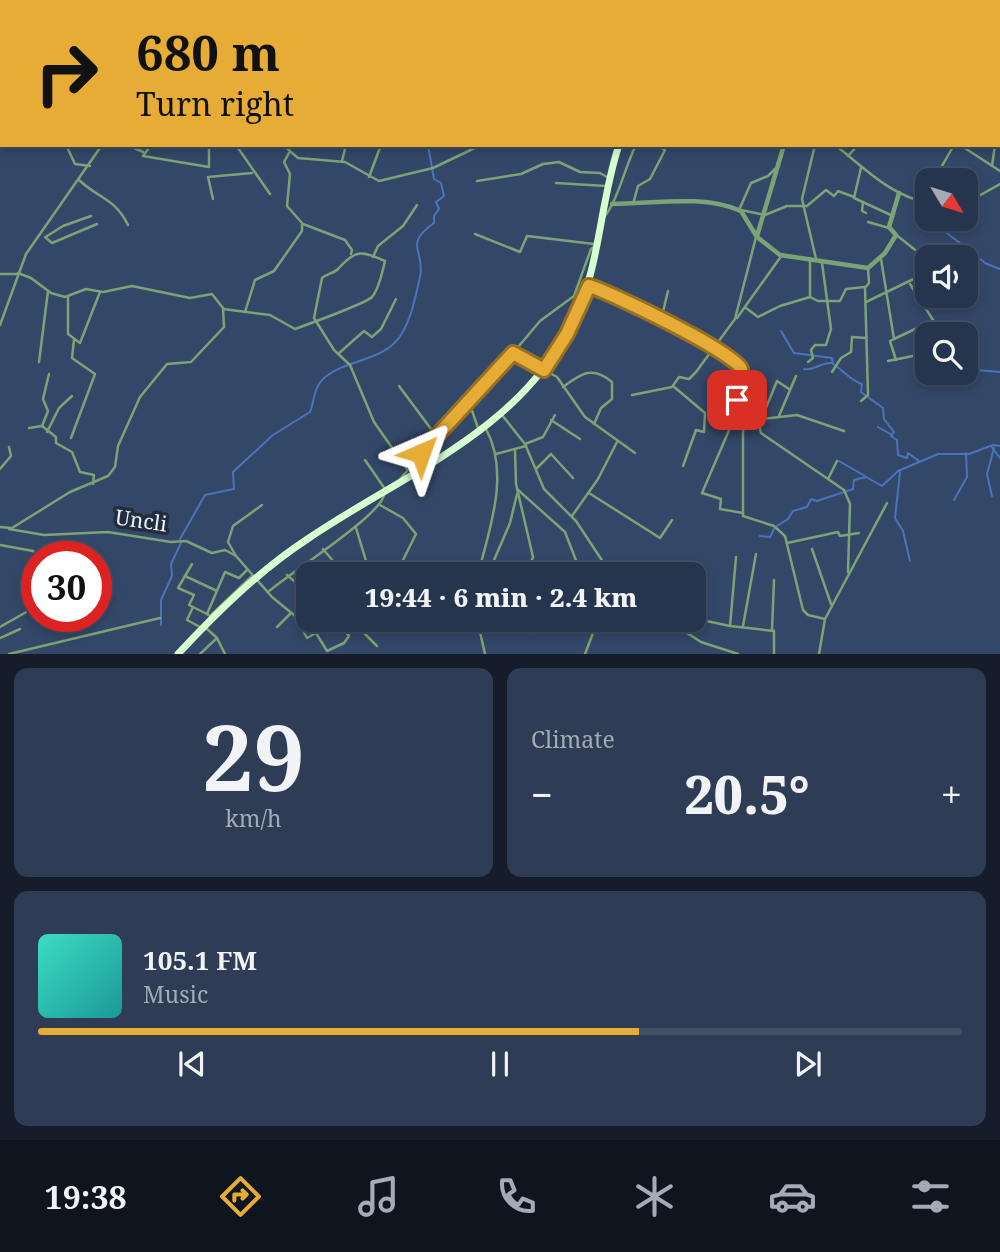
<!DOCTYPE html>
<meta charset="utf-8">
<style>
:root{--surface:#26354e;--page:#2e3d55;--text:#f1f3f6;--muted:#a4abb6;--line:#425066;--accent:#e6ac36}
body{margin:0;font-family:"Noto Serif",serif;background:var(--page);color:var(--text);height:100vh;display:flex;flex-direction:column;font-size:26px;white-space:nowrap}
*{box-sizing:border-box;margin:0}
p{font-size:23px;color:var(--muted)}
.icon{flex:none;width:38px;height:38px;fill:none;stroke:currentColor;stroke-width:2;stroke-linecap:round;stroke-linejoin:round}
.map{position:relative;height:654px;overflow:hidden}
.sheet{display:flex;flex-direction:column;gap:14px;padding:14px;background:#151d2b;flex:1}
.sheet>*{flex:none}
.banner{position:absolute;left:0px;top:0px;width:1001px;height:147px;box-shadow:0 4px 10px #0003,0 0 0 2px var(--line);background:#e6ac36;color:#111;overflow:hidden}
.needle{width:46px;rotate:128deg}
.fabs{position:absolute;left:915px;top:168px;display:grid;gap:14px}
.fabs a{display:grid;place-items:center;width:63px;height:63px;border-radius:14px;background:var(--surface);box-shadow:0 4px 10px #0003,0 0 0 2px var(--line);font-size:35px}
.speed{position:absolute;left:21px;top:541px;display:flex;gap:14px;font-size:35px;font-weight:700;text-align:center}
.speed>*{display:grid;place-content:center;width:91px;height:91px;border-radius:50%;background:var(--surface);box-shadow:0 4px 10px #0003,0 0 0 2px var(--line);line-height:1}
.speed .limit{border:10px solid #d22;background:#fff;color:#111}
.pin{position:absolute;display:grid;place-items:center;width:60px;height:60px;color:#fff;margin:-30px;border-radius:14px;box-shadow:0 4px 10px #0006}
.me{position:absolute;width:77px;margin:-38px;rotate:43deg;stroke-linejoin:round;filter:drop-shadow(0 0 5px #0008)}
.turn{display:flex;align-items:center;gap:24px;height:147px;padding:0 21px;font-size:32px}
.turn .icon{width:91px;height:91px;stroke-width:2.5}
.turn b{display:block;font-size:49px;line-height:60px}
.big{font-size:52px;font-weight:800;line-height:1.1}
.sheet .card{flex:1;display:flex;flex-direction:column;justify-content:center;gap:10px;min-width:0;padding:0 24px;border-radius:14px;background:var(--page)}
.sheet .dial{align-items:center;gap:0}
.dial b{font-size:91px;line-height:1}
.song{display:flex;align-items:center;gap:21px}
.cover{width:84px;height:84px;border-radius:10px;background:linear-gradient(135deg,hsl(170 70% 55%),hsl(180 70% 35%))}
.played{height:7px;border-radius:4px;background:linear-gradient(90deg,var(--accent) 65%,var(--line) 65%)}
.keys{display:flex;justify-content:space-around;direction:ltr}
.heat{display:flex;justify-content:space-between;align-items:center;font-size:38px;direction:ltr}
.sheet .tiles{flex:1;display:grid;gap:14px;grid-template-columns:1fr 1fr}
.card:last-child{grid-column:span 2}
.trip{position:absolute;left:296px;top:562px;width:410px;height:70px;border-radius:14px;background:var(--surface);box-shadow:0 4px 10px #0003,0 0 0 2px var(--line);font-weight:800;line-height:70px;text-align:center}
.menu{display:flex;height:112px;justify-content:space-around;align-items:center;background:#0f151f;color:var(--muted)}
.menu .icon{width:49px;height:49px}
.menu .on{color:var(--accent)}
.menu b{font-size:32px;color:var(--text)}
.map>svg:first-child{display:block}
</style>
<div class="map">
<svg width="1000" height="654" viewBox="0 0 1000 654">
<rect width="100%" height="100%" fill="#334768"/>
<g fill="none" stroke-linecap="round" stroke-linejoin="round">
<g stroke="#4c74b8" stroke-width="2">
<polyline points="427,2 427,0"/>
<polyline points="999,46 1000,46"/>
<polyline points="939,220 938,226 984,262"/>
<polyline points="985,263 1000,269"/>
<path d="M781 331 794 353 832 358 833 364C843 370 851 381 862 384L861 392 883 408 884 419 894 432 891 436 897 440 898 455 907 458 908 453 919 461"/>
<path d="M804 369C814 371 821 362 832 363"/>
<polyline points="966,369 1000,372"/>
<polyline points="878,427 892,435"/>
<polyline points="991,446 1000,458"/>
<polyline points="839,461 865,476"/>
<polyline points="900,472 895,518 903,531 910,561"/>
<polyline points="992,496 987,474 994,448"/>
<polyline points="954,500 967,477 966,453"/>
<polyline points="777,526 788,519 793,511 807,507 811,499 817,501 853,489 854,480 866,477 882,486 898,471 938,454 969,454 993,445 1000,446"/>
<polyline points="760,536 770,537 774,529"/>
<path d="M180 539 205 495 234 489 233 472 273 435 310 412C314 402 314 387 323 379 344 359 384 362 401 335 412 317 415 298 420 277 426 250 402 246 434 223V216L439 209 436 202 444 196 441 183 434 179 428 145"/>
<polyline points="161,625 161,600 172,576 171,564 181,543"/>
</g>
<g stroke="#7ca375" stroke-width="2.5">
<polyline points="30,0 31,2"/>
<polyline points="150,0 156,2"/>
<polyline points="290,0 295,2"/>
<polyline points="598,0 599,2"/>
<polyline points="744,0 745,2"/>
<polyline points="783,0 783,2"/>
<polyline points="825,0 826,2"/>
<polyline points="906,0 909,2"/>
<polyline points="951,0 952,2"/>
<polyline points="994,0 994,2"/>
<polyline points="126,2 127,0"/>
<polyline points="178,2 179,0"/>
<polyline points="320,2 320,0"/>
<polyline points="376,2 380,0"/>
<polyline points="756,2 760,2"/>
<polyline points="797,2 799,0"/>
<polyline points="878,2 879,0"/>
<polyline points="999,23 1000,26"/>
<polyline points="0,36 2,36"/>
<polyline points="999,58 1000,58"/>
<polyline points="0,73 2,72"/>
<polyline points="999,113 1000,108"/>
<polyline points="42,145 51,145"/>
<polyline points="66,145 75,164 90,166"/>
<polyline points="128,145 143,152"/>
<polyline points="151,145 143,156 209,167 209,145"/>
<polyline points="236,145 270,194"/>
<polyline points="283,145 298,158 345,162 379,181 433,168 481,145"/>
<polyline points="382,145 390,147"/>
<polyline points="815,145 802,199 816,259"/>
<path d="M835 145C865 168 889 195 928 203"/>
<polyline points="960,145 1000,171"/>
<polyline points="848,156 858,145"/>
<polyline points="342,161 346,145"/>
<polyline points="992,166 995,145"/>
<polyline points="861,168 854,198 893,216"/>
<polyline points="369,177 381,145"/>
<path d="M79 180C99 199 115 198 128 225"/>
<polyline points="934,180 954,145"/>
<polyline points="477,181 521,174 543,164 559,162 580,172 600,173 607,177"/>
<polyline points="556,183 606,186"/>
<polyline points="213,199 208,177 252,173"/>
<polyline points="922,201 928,192"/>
<polyline points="863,202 862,211 866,213"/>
<polyline points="966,203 1000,184"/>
<polyline points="633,204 638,186 650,179 665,150 656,145"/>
<polyline points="739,210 751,183 768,176 776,168"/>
<polyline points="741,210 765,215 787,206 807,206 826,190 834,196 838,191 854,197"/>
<path d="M603 218C616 206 626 164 636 145"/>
<polyline points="868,222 889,228"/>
<polyline points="303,224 345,240 352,250 351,254"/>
<polyline points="475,234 520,252 527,236 594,244"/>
<polyline points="895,234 928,260"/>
<polyline points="47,236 63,226 91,216"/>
<polyline points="45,237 52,243 97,224"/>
<polyline points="373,257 378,246 403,226 417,205"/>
<polyline points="881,259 894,339 890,341 896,360"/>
<polyline points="0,274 18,274"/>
<polyline points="910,284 942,334"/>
<polyline points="589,286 703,340 741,366 733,419 742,421 743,426 743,516 774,526 785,536 803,610 808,615 825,619 819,654"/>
<polyline points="68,297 68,334 80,343 100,292"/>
<polyline points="810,297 818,301 840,301 846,289 865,287"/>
<polyline points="866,302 928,272"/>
<polyline points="746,308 758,317 780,306 810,297 810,258"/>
<path d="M223 309 270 315 295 329C306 325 366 303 372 297 378 290 383 270 385 261 360 250 355 250 338 269 334 273 327 274 322 278L314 318 334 350 350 365 374 422 407 469"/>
<polyline points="245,312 255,280 274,271 302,231 302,223 287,206 290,174 284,162 289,153"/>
<polyline points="737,318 782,255"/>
<polyline points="661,320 668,291"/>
<polyline points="0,325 26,254 102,145"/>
<polyline points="894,339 932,321"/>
<polyline points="513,353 540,321 574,296 591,249 596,245"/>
<polyline points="338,354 364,331 372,337 381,329 396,299"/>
<polyline points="888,361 928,353"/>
<polyline points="39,362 48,291"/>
<polyline points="808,362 813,358 811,350 815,345 826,345 831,329 822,263"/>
<polyline points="832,372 841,358 851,352 852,337 866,338"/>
<polyline points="399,386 437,437"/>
<polyline points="673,386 705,413 704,432 696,430 683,466"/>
<path d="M563 387C581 374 592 365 612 382V399L601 408 594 424"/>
<polyline points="632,395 672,387 679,377 689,379 696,372 735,319 756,237"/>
<polyline points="861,401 868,395 865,288 869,283 868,268"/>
<polyline points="469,402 478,428"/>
<polyline points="502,415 525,444 544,489 576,521 611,574"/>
<polyline points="779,416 796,376"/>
<polyline points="551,420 580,439"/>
<polyline points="758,420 761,433 844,490 850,504 848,572"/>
<polyline points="761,420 777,381 789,389"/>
<polyline points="733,421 702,493 721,499 720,509 743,513"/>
<polyline points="743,421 797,415 844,431"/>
<polyline points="42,426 48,411 43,399 49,374"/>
<polyline points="29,428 42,426 56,437 56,443 72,452 80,472 94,475 93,484"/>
<polyline points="47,432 59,408 72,396"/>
<polyline points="71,438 95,374 72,358 74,340"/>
<polyline points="525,444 543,437 555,415"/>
<polyline points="515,451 516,484 533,557 530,566 541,570 577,563 596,574"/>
<polyline points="496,454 526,446"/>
<polyline points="365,460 385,489"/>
<polyline points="0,469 11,456 9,447"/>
<polyline points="536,469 551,454 573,478"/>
<polyline points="400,479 513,353 557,377 585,417 635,453"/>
<polyline points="828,479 837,461"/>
<polyline points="517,489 565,532 577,563"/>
<polyline points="589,493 660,538 672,520"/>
<polyline points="380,505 403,518 416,534 396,574"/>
<polyline points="572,516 598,479 617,442"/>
<polyline points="0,527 12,528 70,492 108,476 115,467 118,446 140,397 167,364 191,362 224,327 223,308 212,294 190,298 132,286 103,292 86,289 65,297 51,293 31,278 18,273"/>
<polyline points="356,528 370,574"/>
<polyline points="9,529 44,535 108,532 171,542 186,541 212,553 225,550 236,556 272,597 294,615 307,638 316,633 327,651 344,643 349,636 336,620"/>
<polyline points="787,543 838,532 840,536 859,533"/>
<polyline points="0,545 33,551 38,556"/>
<polyline points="323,549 344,574"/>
<polyline points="812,549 831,604"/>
<polyline points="236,556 228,542 233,526 262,505"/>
<polyline points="736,557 730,626 774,631 774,654"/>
<polyline points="192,564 185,576 217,591"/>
<path d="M478 574C490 528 510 473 486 429"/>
<polyline points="488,574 510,523 517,494"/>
<polyline points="569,574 574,564"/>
<polyline points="287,575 308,593"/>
<polyline points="185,576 178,588 194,595 189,605 207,614 225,572 239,578 247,570"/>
<path d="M268 592C290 573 380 516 384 495"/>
<polyline points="193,607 187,620 200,627"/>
<polyline points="207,614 210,616 252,576"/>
<polyline points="697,619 730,626"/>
<polyline points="825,619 887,503"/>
<polyline points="312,620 316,633"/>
<polyline points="473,620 480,632 485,654"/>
<polyline points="667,620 701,642 738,654"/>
<polyline points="355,624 377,646"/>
<polyline points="743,626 756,554"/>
<polyline points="0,627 37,606"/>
<polyline points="277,627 291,613"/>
<polyline points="206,628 217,638 225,654"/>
<polyline points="772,631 774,580"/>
<polyline points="533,633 545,620"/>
<polyline points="349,634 356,620"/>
<polyline points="0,638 20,629"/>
<polyline points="9,654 160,618"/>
<polyline points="200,654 217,638"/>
<polyline points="585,654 598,620"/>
</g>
<g stroke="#7ca375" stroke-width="4.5">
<path d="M612 204C653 204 702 194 741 211L757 237 780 255 868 268 885 253 896 235 889 227 899 193"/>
<polyline points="757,236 784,145"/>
</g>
<g stroke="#d6fece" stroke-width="7">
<polyline points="710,2 711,0"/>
<path d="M178 654C218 611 260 570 309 538 405 473 517 433 572 324 601 267 599 204 619 145"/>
</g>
</g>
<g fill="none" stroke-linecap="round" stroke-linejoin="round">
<defs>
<path id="route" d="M421 453 513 353 544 370 567 334 589 286C610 292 736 353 741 369L737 400"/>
</defs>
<use href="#route" stroke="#967023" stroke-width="18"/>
<use href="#route" stroke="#e6ac36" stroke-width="12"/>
</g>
<g text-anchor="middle" stroke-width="7" stroke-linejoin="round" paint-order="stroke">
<g font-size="21" fill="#ebf2ff" stroke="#242d3d">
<text transform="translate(141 521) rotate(8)" y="7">Uncli</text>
</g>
</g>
</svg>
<div class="fabs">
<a><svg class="needle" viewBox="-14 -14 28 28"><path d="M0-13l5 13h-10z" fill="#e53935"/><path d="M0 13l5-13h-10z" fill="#a4abb6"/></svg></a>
<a><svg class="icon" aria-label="sound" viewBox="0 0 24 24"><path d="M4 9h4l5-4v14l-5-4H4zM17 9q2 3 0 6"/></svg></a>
<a><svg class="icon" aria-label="search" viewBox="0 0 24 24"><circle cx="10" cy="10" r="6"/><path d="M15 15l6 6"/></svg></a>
</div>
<div class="speed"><div class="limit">30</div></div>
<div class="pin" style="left:737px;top:400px;background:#d93025"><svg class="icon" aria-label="arrive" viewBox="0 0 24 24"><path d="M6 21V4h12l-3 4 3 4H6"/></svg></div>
<svg class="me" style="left:421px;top:453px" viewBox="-20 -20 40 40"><path d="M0-17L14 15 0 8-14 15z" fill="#e6ac36" stroke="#fff" stroke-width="4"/></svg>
<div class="trip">19:44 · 6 min · 2.4 km</div>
<div class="banner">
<div class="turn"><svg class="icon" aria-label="right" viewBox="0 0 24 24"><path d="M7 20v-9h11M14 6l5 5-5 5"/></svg><div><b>680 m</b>Turn right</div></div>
</div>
</div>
<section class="sheet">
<div class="tiles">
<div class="card dial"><b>29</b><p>km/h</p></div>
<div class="card"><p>Climate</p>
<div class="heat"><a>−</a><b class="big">20.5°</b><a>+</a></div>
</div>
<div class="card">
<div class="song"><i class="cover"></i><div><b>105.1 FM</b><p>Music</p></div></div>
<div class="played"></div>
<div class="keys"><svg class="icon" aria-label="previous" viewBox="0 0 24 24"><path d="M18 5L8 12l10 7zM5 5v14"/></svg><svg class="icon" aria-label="pause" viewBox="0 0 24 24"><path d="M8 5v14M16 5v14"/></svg><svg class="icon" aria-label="next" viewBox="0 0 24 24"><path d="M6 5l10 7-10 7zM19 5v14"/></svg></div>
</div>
</div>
</section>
<nav class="menu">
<b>19:38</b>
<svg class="icon on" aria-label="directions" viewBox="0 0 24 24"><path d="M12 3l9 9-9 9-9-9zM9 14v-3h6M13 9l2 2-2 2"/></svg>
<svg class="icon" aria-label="music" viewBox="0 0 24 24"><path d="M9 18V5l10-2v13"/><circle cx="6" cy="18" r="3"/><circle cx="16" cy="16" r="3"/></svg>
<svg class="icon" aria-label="phone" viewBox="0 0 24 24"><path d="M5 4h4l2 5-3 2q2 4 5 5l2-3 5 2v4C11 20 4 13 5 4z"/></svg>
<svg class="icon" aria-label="climate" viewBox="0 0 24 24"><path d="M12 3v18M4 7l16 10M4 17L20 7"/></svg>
<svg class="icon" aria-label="car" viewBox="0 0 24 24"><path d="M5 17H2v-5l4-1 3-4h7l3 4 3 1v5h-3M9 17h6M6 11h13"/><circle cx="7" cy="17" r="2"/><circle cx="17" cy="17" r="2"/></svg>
<svg class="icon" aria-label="filters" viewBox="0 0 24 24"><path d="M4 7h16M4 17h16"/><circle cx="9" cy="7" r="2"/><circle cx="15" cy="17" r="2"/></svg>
</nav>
